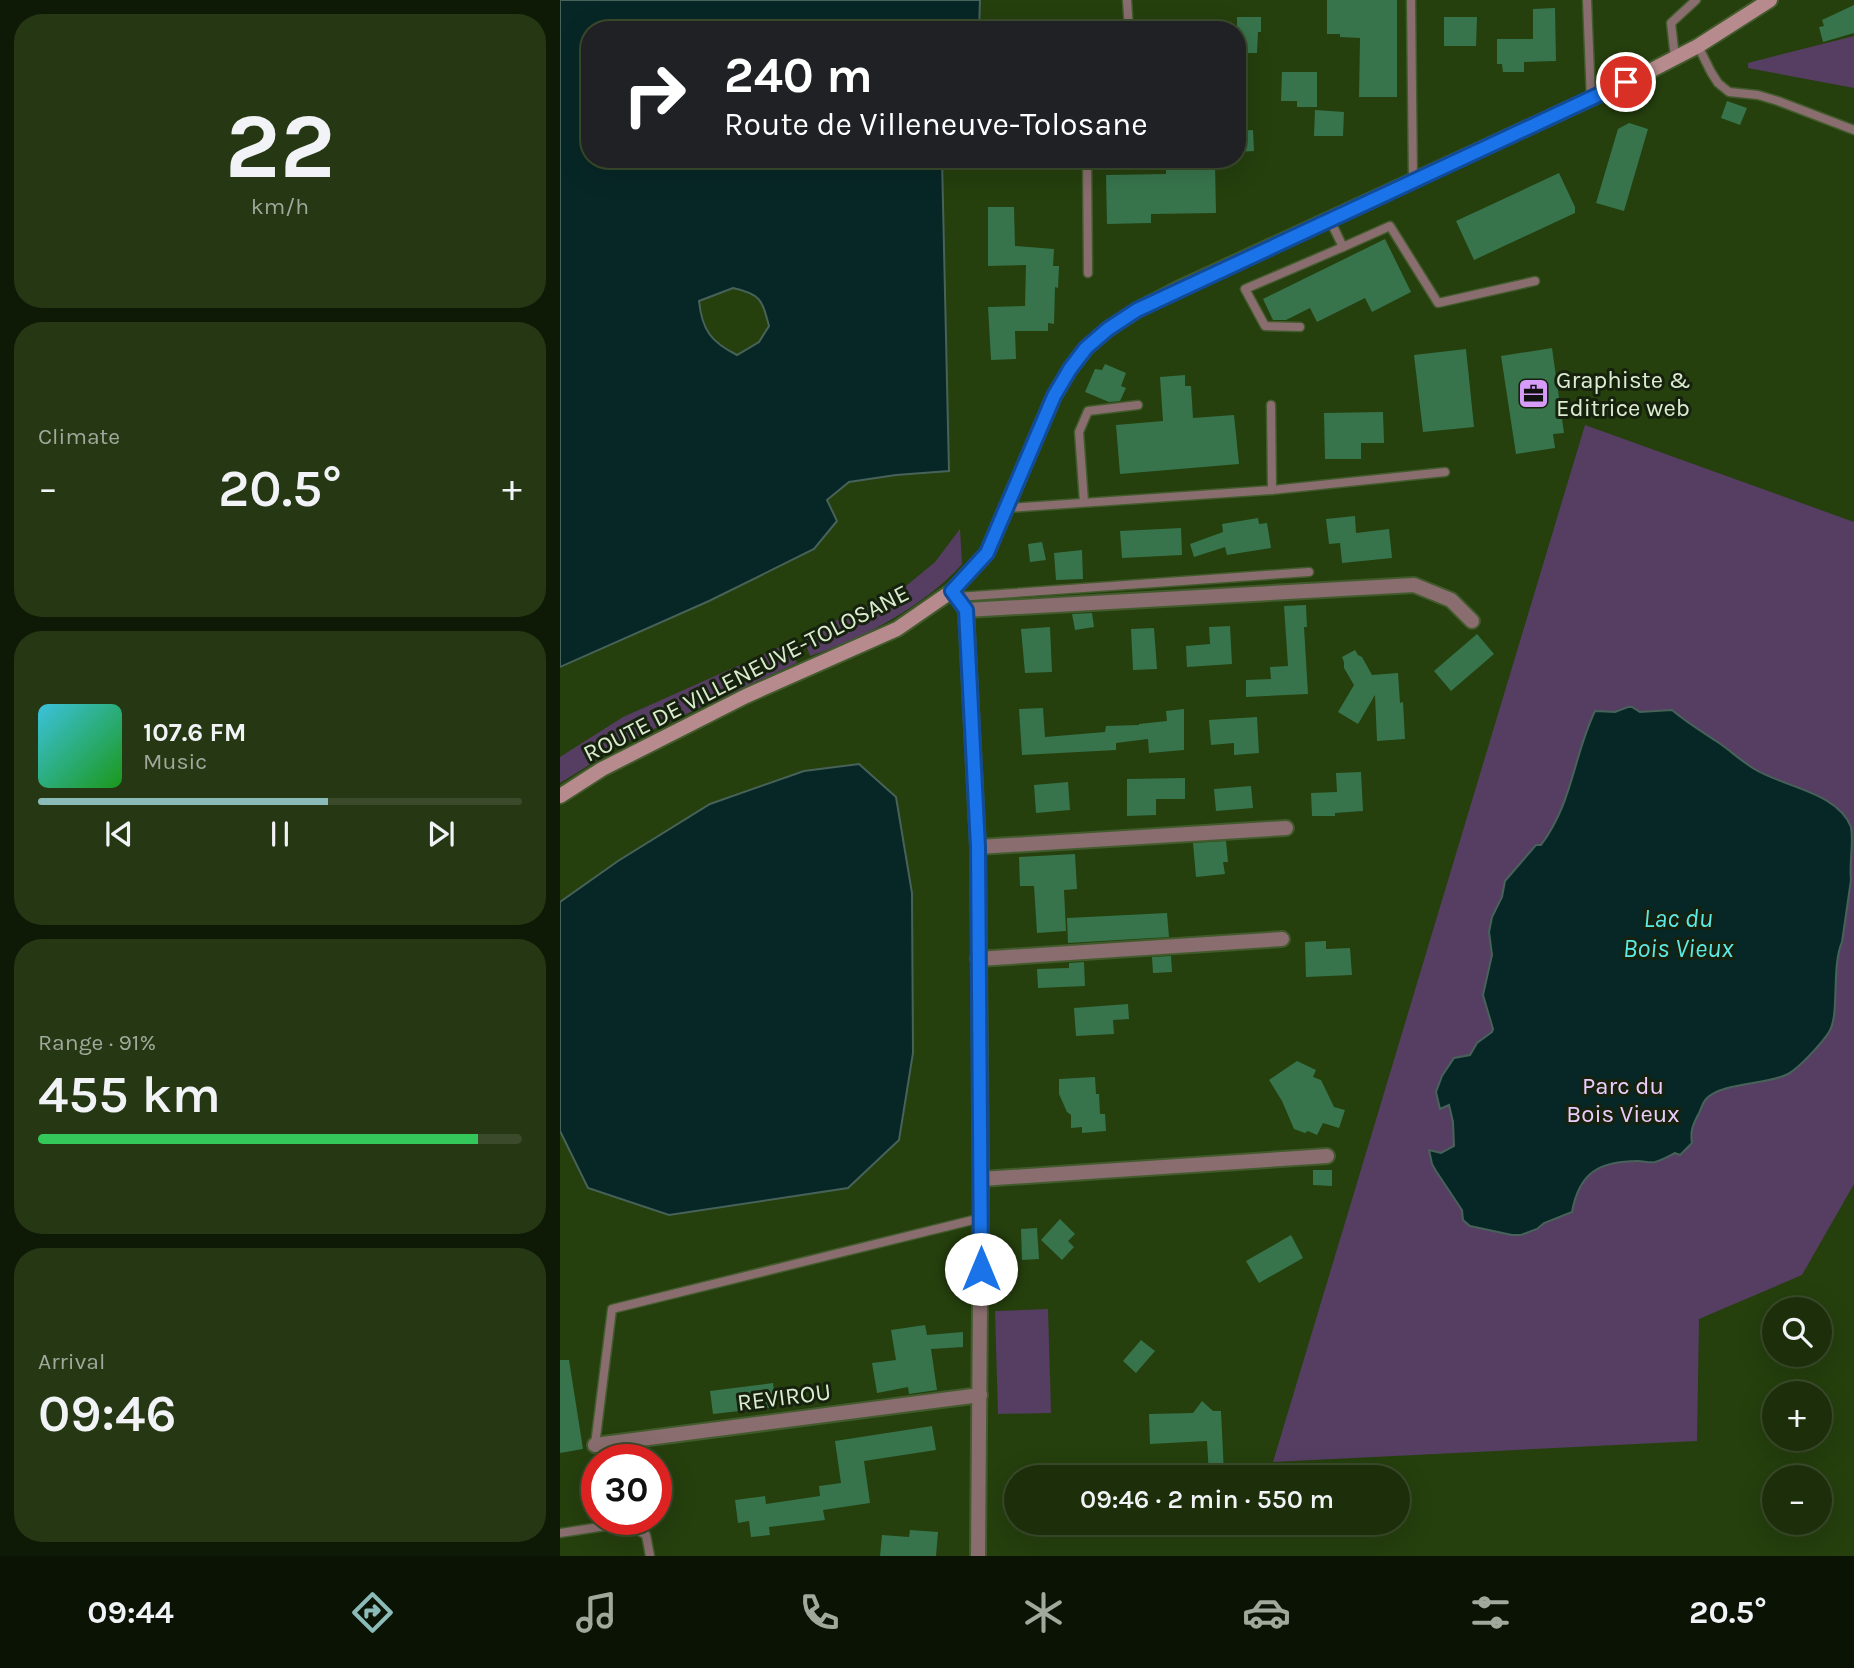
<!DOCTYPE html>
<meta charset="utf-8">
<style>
:root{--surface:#1c2f0a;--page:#253713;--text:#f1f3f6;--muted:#a0a99c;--line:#3a4a2b;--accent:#8bbbb9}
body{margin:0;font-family:Karla,sans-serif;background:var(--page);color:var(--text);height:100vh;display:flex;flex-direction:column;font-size:26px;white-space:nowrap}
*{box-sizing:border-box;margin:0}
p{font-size:23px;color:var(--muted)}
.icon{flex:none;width:38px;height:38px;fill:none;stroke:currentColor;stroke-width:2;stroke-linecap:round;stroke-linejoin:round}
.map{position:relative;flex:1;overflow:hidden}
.side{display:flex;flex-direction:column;gap:14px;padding:14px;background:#0f1a06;width:560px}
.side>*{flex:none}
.banner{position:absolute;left:21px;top:21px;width:665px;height:147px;border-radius:28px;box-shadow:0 7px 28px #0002,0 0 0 2px var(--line);background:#202124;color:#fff;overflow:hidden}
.fabs{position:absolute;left:1202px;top:1297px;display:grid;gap:14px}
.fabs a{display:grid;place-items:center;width:70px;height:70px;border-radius:50%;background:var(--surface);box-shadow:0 7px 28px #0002,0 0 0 2px var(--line);font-size:35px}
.speed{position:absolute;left:21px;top:1444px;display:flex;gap:14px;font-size:35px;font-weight:700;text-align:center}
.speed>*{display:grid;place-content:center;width:91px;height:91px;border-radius:50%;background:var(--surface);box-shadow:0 7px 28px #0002,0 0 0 2px var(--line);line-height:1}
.speed .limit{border:10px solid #d22;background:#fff;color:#111}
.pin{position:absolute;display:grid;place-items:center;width:60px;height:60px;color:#fff;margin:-30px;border:4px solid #fff;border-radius:50%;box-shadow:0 2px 7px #0007}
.me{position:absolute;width:77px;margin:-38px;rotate:0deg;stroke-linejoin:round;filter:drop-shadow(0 0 5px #0008)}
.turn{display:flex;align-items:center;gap:24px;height:147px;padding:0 28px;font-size:32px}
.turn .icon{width:91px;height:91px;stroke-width:2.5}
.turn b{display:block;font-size:49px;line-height:60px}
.big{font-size:52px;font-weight:600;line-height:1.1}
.side .tile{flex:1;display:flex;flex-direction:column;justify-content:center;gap:10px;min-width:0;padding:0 24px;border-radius:28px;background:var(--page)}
.side .dial{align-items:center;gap:0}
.dial b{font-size:91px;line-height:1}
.song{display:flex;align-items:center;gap:21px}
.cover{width:84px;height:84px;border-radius:10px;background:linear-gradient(135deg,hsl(190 70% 55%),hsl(120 70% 35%))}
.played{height:7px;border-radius:4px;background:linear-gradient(90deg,var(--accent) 60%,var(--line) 60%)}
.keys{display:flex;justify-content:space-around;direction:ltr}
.heat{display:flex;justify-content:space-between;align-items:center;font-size:38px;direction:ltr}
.charge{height:10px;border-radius:5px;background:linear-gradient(90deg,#34c759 91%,var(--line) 0)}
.trip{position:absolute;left:444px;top:1465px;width:406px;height:70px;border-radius:35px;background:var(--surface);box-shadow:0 7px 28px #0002,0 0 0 2px var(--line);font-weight:600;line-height:70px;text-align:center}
.dock{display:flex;height:112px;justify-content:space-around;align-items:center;background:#0b1304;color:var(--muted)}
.dock .icon{width:49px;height:49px}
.dock .on{color:var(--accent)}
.dock b{font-size:32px;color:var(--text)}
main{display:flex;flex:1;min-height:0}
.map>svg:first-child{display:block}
</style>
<main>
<section class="side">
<div class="tile dial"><b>22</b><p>km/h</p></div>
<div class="tile"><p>Climate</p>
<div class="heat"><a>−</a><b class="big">20.5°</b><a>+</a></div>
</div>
<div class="tile">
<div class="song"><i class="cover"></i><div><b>107.6 FM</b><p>Music</p></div></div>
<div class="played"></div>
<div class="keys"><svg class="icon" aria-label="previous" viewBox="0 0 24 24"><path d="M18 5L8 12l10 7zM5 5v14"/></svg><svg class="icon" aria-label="pause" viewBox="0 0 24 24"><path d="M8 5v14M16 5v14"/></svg><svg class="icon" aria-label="next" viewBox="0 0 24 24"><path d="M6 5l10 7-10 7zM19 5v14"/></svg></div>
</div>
<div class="tile"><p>Range · 91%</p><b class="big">455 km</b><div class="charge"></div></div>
<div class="tile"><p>Arrival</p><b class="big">09:46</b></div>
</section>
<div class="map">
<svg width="1294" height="1556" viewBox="0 0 1294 1556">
<rect width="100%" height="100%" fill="#253f0d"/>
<g fill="#553e62">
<polygon points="1294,36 1294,88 1188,68 1188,63"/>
<polygon points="1025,425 1294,522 1294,1184 1242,1275 1139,1319 1137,1441 713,1462"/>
<path d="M400 529 402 564C367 604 302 640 250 656L243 636 340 591 375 562Z"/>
<polygon points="229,643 237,663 68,741 0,783 0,757 63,717"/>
<polygon points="488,1309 491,1413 438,1414 435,1311"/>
</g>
<g fill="#072726" stroke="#476259" stroke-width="2" fill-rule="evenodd">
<path d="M0 0H420L419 30H30V159H382L389 471 336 475 289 482 267 500 277 521 254 549 149 601 0 667ZM173 288C201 294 202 300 209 326L199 342 177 355C151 342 142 330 139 301Z"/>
<path d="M1068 707H1072L1080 712 1112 710C1126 722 1141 731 1156 741 1170 750 1182 762 1196 770 1225 787 1278 793 1291 827 1294 844 1289 862 1291 880L1282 942C1271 967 1280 1015 1269 1032 1262 1043 1239 1068 1228 1074 1208 1085 1161 1082 1146 1099 1143 1102 1141 1109 1139 1113 1133 1124 1130 1131 1132 1143L1120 1155 1115 1153C1109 1156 1102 1160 1095 1162 1089 1163 1084 1161 1078 1161 1040 1161 1019 1172 1012 1212L984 1223 977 1229 961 1235H952L910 1226 903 1220 902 1210 876 1171 872 1164 869 1150 881 1153 894 1146 893 1122 889 1105 880 1109 876 1092 882 1076 894 1058 910 1055 917 1043 932 1032 933 1029 923 995 932 955 929 932 932 917 942 897 945 881 976 845H981C1013 802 1013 757 1035 711L1055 712Z"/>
<polygon points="299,764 336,797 352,893 353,1053 339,1140 288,1188 109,1215 28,1188 0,1131 0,902 58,861 150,804 244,771"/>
</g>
<g fill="#37744c">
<polygon points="767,0 837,0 837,97 799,97 800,38 780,37 780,34 767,34"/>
<polygon points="1294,5 1294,33 1263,42 1259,27 1264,26 1262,20"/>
<polygon points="995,8 996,61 964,62 964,72 943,72 942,64 937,64 937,39 973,39 973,9"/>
<polygon points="677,17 701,17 701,32 698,32 697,53 677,53"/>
<polygon points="884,17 917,17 916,46 884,46"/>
<polygon points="722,72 757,72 757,107 737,107 737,101 721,101"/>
<polygon points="1167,101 1187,108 1180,125 1161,118"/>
<polygon points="755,110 784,112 783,136 754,136"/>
<polygon points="1069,123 1088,129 1064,211 1036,203 1058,129"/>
<polygon points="693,130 694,151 677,152 677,131"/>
<polygon points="655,163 656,213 591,214 591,223 547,224 546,175 606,174 606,164"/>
<polygon points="999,173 1015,207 1015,213 914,260 896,221"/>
<polygon points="428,207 454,207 455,246 494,249 493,266 499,266 498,288 495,287 494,324 488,323 488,331 455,331 456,359 431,360 428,307 465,306 466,265 428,266"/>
<polygon points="825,239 851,292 812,312 805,298 757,322 750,308 726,320 713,320 703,299"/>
<polygon points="992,348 1004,433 993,434 995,448 956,454 941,356"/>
<polygon points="906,349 914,427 863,432 854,355"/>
<polygon points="545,364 566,373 561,386 566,388 560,401 549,402 525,392 535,369 542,370"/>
<polygon points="625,375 625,386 631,386 633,418 674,415 679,464 560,474 556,425 603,421 600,377"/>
<polygon points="823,412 824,443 801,443 801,459 765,459 764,413"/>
<polygon points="795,516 796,533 829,529 832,558 782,563 780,543 769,544 766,519"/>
<polygon points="698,518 699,524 707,523 711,548 667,555 665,547 634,557 630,544 663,532 662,524"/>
<polygon points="621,528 622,555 562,558 560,531"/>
<polygon points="482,542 486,560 470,562 468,544"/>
<polygon points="522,550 523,579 496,580 494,553"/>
<polygon points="746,605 747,627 744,627 748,694 686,697 686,680 711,679 710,667 728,666 724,606"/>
<polygon points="532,613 534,627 515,630 512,614"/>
<polygon points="670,626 672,664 627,667 626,646 650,644 649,627"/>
<polygon points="490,627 492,672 465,673 461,629"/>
<polygon points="594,628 597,669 573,670 571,629"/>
<polygon points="917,634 934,654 891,691 874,671"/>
<polygon points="795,650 798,655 802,657 812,675 838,673 840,703 843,702 845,739 817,741 815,695 798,724 778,712 794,685 784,668 784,662 782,657"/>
<polygon points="483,708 485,737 545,732 546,726 579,725 579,724 607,721 606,711 624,709 624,750 589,753 588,739 556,743 556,750 462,755 459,709"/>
<polygon points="697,717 699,753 674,755 674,743 651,745 649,720"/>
<polygon points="801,772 803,811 775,813 775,816 752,816 751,793 777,792 776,773"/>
<polygon points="625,778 625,799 596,799 596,815 567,816 567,779"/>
<polygon points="508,782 510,810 476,813 474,785"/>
<polygon points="691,786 693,808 656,811 654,789"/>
<polygon points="666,841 668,862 663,862 665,874 636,877 633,843"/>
<polygon points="515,854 517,889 504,890 506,931 477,933 474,886 460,886 459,857"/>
<polygon points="607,913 609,937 508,943 507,918"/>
<polygon points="766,941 766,949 790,948 792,975 746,977 745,942"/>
<polygon points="611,956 612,972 593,973 592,957"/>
<polygon points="524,962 525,986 478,988 477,969 509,968 509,963"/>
<polygon points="568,1004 569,1019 553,1020 554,1034 516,1036 514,1008"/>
<polygon points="737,1061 756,1070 753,1077 761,1080 774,1107 785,1110 779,1128 763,1123 757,1135 748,1131 745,1133 734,1129 722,1101 709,1080"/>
<polygon points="535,1077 536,1094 539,1094 540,1114 545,1114 546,1131 522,1133 522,1127 511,1128 511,1115 507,1112 499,1094 499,1079"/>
<polygon points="753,1170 772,1170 772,1186 753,1185"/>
<polygon points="500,1219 515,1234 508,1241 514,1247 502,1260 481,1240"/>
<polygon points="477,1228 479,1259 462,1260 461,1229"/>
<polygon points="731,1235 743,1258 699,1283 686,1261"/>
<polygon points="365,1325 367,1335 403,1332 403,1347 371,1349 377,1390 349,1394 348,1387 317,1393 312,1363 336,1360 331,1330"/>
<polygon points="581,1340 595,1351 576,1373 563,1361"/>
<polygon points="0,1360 9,1360 23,1449 0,1453"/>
<polygon points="213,1383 216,1407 153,1414 150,1391"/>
<polygon points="642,1401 653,1411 661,1411 664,1474 649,1475 647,1441 590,1444 589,1414 633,1413"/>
<polygon points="372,1426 376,1450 304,1461 310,1503 263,1510 265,1520 209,1527 210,1535 191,1537 189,1521 178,1523 175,1500 205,1496 206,1504 260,1496 259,1486 281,1483 275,1441"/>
<polygon points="350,1530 378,1532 376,1556 320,1556 322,1535 349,1537"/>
</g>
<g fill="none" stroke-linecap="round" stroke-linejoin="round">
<defs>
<g id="lane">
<polyline points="567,0 569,30"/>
<polyline points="851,0 853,181"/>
<polyline points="1027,0 1031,99"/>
<polyline points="1138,46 1151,72 1158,83 1169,92 1198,95 1218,101 1294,130"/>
<polyline points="1115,58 1111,23 1136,0"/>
<polyline points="527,159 528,273"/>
<polyline points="770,220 783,247 830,226 878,303 975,281"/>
<polyline points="740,327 705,326 685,289 783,247"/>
<polyline points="712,490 885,472"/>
<polyline points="524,502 519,432 528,411 578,405"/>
<polyline points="447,508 712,490 711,405"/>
<polyline points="397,597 749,572"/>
<polyline points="35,1445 52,1309 421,1218"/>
<polyline points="0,1533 66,1523 86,1535 90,1556"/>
</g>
<g id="street">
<polyline points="392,591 406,610 418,847 421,1179 418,1556"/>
<polyline points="406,610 854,585 891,600 912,621"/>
<polyline points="418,847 726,828"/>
<polyline points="418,959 722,939"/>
<polyline points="421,1179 767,1156"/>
<polyline points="35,1445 420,1395"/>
</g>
<polyline id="secondary" points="0,796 42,769 186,696 337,629 392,591 427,553 494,396 510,369 526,348 548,329 577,310 618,289 1084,74 1138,46 1210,0"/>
</defs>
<use href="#lane" stroke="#425b2c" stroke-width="11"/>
<use href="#street" stroke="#425b2c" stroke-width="18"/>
<use href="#secondary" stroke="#425b2c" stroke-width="18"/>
<use href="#lane" stroke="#896d6f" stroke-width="8"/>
<use href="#street" stroke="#896d6f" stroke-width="14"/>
<use href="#secondary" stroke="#b78b8e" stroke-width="14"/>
</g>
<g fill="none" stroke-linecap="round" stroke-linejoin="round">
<defs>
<polyline id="route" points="421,1269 418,847 406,610 392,591 427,553 494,396 510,369 526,348 548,329 577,310 1066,82"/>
</defs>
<use href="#route" stroke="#114b97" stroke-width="18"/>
<use href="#route" stroke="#1a73e8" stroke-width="12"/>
</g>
<defs>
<symbol id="office-square" viewBox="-11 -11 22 22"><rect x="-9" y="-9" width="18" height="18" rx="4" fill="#d79bf9" stroke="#16220d"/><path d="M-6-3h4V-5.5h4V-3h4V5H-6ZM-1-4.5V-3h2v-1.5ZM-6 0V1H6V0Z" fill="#111"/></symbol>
</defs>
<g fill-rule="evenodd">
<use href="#office-square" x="956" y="376" width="35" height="35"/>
</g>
<g text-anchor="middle" stroke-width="6" stroke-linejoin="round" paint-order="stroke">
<g font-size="24" fill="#dbecd0" stroke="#16220d" text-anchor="start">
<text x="996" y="388">Graphiste &amp;<tspan x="996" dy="28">Editrice web</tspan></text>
</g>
<g font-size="24" fill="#dbecd0" stroke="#16220d">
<text transform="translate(186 673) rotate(-27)" y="8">ROUTE DE VILLENEUVE-TOLOSANE</text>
<text transform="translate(224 1397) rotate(-7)" y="8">REVIROU</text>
</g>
<g font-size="24" fill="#eccdfd" stroke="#16220d">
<text x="1063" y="1094">Parc du<tspan x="1063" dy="28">Bois Vieux</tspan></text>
</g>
<g font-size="26" font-style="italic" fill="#5ce9e5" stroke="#16220d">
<text x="1118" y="927">Lac du<tspan x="1118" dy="30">Bois Vieux</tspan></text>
</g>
</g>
</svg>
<div class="fabs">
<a><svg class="icon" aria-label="search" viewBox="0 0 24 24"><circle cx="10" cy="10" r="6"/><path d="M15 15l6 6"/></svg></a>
<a>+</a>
<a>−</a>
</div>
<div class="speed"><div class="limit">30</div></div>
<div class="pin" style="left:1066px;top:82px;background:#d93025"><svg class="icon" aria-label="arrive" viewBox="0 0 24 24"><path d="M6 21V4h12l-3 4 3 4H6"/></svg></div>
<svg class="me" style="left:421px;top:1269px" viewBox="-20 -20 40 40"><circle r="19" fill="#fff"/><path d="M0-13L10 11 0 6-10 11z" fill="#1a73e8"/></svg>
<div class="trip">09:46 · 2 min · 550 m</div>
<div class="banner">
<div class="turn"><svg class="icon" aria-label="right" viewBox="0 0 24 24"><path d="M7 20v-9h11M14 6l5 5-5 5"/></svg><div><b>240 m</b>Route de Villeneuve-Tolosane</div></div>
</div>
</div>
</main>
<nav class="dock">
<b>09:44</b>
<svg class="icon on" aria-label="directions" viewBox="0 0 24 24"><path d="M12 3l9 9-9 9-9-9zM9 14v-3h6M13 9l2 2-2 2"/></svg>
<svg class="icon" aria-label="music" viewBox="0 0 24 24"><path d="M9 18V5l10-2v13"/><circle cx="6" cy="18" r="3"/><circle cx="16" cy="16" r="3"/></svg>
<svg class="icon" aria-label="phone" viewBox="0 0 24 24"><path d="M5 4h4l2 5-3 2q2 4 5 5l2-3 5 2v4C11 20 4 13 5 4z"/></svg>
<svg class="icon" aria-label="climate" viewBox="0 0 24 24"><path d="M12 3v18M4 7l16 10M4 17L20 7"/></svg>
<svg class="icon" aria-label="car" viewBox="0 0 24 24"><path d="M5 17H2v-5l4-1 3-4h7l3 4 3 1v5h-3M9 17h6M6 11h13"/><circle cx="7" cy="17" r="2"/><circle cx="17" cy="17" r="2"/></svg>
<svg class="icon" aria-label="filters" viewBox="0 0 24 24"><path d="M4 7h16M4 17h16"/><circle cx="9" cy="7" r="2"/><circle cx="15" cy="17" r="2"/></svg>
<b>20.5°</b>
</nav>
